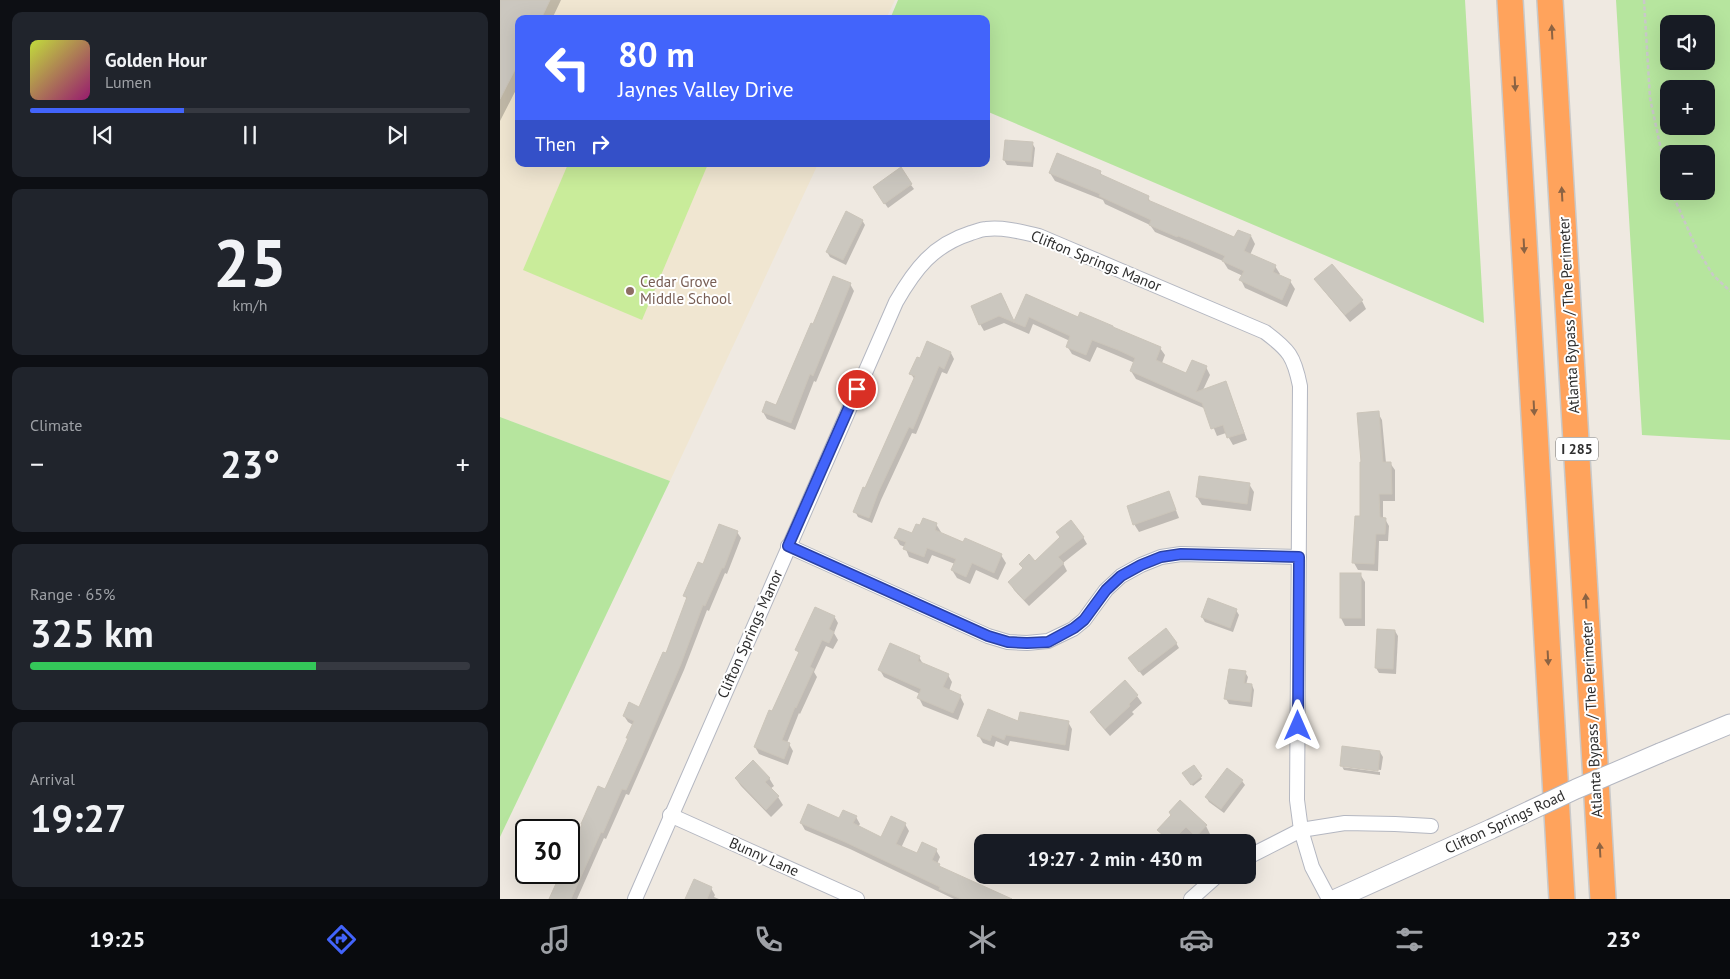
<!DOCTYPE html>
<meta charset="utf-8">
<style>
:root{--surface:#171b24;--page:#20242c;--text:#f1f3f6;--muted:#9ea1a6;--line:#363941;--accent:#4264fb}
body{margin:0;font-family:"PT Sans",sans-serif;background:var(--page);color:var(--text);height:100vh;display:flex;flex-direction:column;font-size:19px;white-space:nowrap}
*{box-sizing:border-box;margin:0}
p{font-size:16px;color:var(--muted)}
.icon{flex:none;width:28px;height:28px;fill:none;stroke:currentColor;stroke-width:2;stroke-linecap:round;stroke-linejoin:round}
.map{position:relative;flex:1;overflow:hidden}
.side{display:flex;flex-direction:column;gap:12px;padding:12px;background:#0d0f14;width:500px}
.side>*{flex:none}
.guide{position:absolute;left:15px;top:15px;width:475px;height:152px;border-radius:10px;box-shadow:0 5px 20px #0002;background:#4264fb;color:#fff;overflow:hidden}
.fabs{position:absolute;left:1160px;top:15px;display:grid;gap:10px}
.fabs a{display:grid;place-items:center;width:55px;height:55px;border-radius:10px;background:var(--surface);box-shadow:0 5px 20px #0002;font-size:25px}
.speed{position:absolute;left:15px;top:819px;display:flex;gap:10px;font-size:25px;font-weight:700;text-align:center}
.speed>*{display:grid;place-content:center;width:65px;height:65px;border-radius:50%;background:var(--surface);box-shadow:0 5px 20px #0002;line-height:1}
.speed .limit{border:2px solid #111;border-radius:8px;background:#fff;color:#111}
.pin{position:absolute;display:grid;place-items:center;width:42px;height:42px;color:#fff;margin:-21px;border:2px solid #fff;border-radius:50%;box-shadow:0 1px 5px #0007}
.me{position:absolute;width:55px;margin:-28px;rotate:0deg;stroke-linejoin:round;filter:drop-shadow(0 0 4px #0008)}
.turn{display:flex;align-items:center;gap:18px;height:105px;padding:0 20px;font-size:22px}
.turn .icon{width:65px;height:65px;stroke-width:2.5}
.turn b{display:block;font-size:35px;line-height:42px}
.then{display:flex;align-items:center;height:48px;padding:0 20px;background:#0003;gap:10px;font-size:19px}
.big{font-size:38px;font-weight:700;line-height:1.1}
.side .widget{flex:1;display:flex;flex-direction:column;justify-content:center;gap:8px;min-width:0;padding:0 18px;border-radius:10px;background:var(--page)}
.side .dial{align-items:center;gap:0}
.dial b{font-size:65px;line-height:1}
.song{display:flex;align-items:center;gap:15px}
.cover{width:60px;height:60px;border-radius:8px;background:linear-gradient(135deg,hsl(70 70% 55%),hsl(320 70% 35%))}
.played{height:5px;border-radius:2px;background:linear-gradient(90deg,var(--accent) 35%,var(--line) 35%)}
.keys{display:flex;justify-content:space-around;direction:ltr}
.heat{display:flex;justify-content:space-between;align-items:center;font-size:28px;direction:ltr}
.charge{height:8px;border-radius:4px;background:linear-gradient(90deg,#34c759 65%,var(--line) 0)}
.trip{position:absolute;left:474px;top:834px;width:282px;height:50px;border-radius:10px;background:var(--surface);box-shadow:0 5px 20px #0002;font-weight:700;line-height:50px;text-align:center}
.menu{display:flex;height:80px;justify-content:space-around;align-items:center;background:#090b0e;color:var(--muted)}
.menu .icon{width:35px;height:35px}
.menu .active{color:var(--accent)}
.menu b{font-size:22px;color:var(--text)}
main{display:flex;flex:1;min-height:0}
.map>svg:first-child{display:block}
</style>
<main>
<section class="side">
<div class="widget">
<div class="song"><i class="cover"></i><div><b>Golden Hour</b><p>Lumen</p></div></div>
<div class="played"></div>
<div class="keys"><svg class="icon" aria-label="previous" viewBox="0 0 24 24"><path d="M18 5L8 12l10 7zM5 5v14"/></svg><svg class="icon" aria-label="pause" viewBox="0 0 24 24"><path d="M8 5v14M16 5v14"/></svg><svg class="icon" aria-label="next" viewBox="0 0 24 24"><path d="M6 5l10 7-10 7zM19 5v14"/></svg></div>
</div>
<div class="widget dial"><b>25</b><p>km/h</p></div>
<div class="widget"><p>Climate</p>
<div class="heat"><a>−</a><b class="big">23°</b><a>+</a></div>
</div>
<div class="widget"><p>Range · 65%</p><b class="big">325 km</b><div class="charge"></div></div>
<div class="widget"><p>Arrival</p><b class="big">19:27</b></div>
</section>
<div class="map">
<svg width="1230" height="899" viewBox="0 0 1230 899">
<rect width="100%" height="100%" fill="#efe9e1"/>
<polygon fill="#f0e6d1" points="0,0 395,0 386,19 19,19 19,164 318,164 170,481 0,417"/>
<g fill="#b6e59e" fill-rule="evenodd">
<polygon points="398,0 965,0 984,323 486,111 486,19 390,19"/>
<path d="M1116 0H1230V440L1142 435ZM1169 24H1206V61H1169ZM1169 89H1206V126H1169ZM1169 154H1206V191H1169Z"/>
<polygon points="0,417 170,481 0,837"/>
</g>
<polygon fill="#c9ec9a" points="68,164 208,164 142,320 23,270"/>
<g fill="#0003">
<polygon points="0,0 61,0 52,19 19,19 19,84 0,121"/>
<polygon points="532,143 535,148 533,167 507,165 504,160"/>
<polygon points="600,172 603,177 648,197 651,203 735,239 739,231 751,236 755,244 750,255 775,266 780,274 778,276 790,281 795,289 787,307 745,288 741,280 743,276 728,269 723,261 655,232 650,225 605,204 603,200 555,181 550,173"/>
<polygon points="411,185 414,189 388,208 377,192"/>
<polygon points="362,220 365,225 346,265 330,257 327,252"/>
<polygon points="832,265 862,301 866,309 850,322 820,286 816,279"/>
<polygon points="350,284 354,291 316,382 314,381 295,430 267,419 263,412 276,406 314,326"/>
<polygon points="527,295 579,319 614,329 660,348 665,355 662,363 687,375 706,367 710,375 703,390 725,382 729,390 747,440 733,445 726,433 717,436 706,409 636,379 631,371 635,363 597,347 590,362 572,354 567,346 570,341 533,324 529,334 504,323 484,331 480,324 505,301 514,323"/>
<polygon points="428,343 451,353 454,359 447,374 442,372 416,434 412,433 381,500 372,523 358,517 355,511 415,380 411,374 420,360"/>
<polygon points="878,413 882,420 886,463 890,463 895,470 895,501 883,501 883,519 885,519 889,526 888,541 879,541 878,571 858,570 854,563"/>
<polygon points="749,484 754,492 751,511 702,505 697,497"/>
<polygon points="669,492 679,518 639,532 634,524"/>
<polygon points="436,524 441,532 440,534 501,555 506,563 498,580 476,570 470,584 457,578 452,570 455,564 432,555 428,564 409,557 405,547 400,545 396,538 413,535"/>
<polygon points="237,532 241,538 227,574 225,573 209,611 207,610 184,670 129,795 126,794 106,839 104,838 77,899 50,899 62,872 69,872 69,856 98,787 105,790 129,740 127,738 133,725 128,722 124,716 140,708 166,654 187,600 185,596 203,566"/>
<polygon points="583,537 587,544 563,563 567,571 529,606 514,590 510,583 524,570 521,564 535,563"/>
<polygon points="860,574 865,582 865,626 845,626 841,618"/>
<polygon points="736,610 739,615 733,632 705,622 702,617"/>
<polygon points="334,616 338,623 334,633 338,640 333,649 326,646 314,672 317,677 300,714 299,713 287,743 289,744 293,751 288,765 259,754 255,747 300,654 297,650"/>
<polygon points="878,630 895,631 898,636 896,674 879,673 876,668"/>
<polygon points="676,643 679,648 643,676 633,663"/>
<polygon points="419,657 423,664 448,675 452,682 449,691 460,696 464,704 458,720 423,706 419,698 420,694 384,677 380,670"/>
<polygon points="745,672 748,677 746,685 752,685 754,690 752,707 729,704 726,699"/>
<polygon points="625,682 637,696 642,703 632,712 634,714 610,736 596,720 592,712"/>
<polygon points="519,722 568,722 572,729 569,751 510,741 508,746 496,741 494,747 483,743 479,736"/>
<polygon points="843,747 880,752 883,757 881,770 842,765 842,767 880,772 880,775 844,770 841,765"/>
<polygon points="694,767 702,779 693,786 684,774"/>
<polygon points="269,778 274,786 270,789 278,797 283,805 271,817 241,786 236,779"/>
<polygon points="742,781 745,785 724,813 709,802 706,797"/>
<polygon points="672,816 706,826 710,834 702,842 699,842 691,834 683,842 669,842 659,830"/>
<polygon points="356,817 360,824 358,827 382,838 405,824 409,831 401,848 418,855 436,850 440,857 437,864 441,869 511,899 454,899 350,849 305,830 301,823 340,820"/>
<polygon points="211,888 215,895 214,897 219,899 187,899"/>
</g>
<g fill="#cbc7bf" stroke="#cbc5ba">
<polygon points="0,0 50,0 41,19 19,19 19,62 0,99"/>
<polygon points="505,140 533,142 531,162 503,160"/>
<polygon points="557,153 601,171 600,174 649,196 648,200 734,237 738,230 751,235 744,251 776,265 773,272 791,280 782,300 739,280 744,271 722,261 725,256 691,241 678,236 677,237 649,225 651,220 599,196 600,194 549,173"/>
<polygon points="401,167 412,184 384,204 373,187"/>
<polygon points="346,211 363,220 343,260 326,252"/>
<polygon points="832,264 863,300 845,315 814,279"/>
<polygon points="333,276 351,283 313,376 310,374 291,423 262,412 266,401 276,405 311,323 313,324"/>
<polygon points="501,293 514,321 526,294 578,317 580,312 613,326 613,327 661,347 656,360 686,373 692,360 707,366 696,392 726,381 744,433 727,438 723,425 711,429 702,403 630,371 635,358 618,350 592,340 586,355 566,347 570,336 529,317 525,327 499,316 479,325 471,306"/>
<polygon points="427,341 451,352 444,369 439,366 413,429 409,427 378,493 369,518 353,512 363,487 365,488 415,376 409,374 417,357 420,358"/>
<polygon points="879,411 883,462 891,462 892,494 879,494 880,517 886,518 885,534 876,534 874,564 852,563 855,516 860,516 860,462 861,462 857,413"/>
<polygon points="699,476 750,483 747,504 696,497"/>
<polygon points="669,491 676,510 633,525 627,506"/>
<polygon points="423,518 437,523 435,530 463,542 465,538 502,554 494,573 472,563 466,577 451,570 456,559 427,548 424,557 403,549 406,542 394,538 399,528 412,533 416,524 420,525"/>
<polygon points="571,520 584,537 558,557 564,563 524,600 508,582 523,568 519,564 529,554 535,561 560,537 556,532"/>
<polygon points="219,524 238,531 224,568 222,568 205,606 203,605 181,664 143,753 126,790 122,789 103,833 101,832 71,899 49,899 59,877 69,882 69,854 82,824 81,824 98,786 105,789 128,738 126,738 134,721 123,716 129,702 139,707 163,652 166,653 187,597 183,596 198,562 203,564"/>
<rect x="840" y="573" width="21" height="45"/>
<polygon points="708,598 737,609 730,628 701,617"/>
<polygon points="315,607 335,616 329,629 334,632 329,643 322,640 310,667 314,669 296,708 295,707 282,740 290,743 284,759 254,747 269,710 272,711 299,652 295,650"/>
<polygon points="666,628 677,643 639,672 628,658"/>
<polygon points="877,629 895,630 893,669 875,668"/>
<polygon points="390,643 420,656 418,661 449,674 443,687 461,695 453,713 417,698 421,689 378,670"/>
<polygon points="729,669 746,671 744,683 752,684 750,702 724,699"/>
<polygon points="625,680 638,695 629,704 630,706 605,729 590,712"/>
<polygon points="488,709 518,721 520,712 569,721 565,745 506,735 504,740 492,735 490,741 477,736"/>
<polygon points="842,746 880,751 878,771 840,766"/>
<polygon points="253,760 270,778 265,782 279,796 266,810 235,778"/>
<polygon points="694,765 702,776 691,785 682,773"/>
<polygon points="727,768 743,780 721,809 705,797"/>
<polygon points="680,800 707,825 696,837 686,827 671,842 657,830 671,815 669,812"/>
<polygon points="308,804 339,818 343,810 357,816 353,823 381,837 391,816 406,823 396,844 417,853 422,842 437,849 432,860 440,864 439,866 512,899 461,899 439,889 440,887 345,842 300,823"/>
<polygon points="194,879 212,887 207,899 185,899"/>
</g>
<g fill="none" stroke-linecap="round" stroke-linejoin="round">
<defs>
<g id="street">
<polyline points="288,546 488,636 508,642 527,643 548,641 573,629 584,620 606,590 621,576 641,565 661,557 681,554 799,557"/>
<polyline points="170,815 357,899"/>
<polyline points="748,857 801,830 845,823 895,824 931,826"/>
<path d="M135 899 396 302C415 269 433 245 471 233 475 232 481 229 486 229 504 227 522 232 539 236L765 332C789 350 794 356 800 386L797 800 801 830 812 867 829 899"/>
<polyline points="691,899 718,875"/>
</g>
<g id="secondary">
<polyline points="1160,753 1230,724"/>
<polyline points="836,899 991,829"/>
</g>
<g id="highway">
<polyline points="1010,0 1062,899"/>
<polyline points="1050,0 1103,899"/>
</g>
</defs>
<use href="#street" stroke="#b4b7c1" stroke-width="16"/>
<use href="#secondary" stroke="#b4b7c1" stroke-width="21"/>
<use href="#highway" stroke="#c9c9c9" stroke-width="28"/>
<g stroke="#c9c9c9" stroke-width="2.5" stroke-dasharray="4 2.5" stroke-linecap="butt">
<polyline points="1144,0 1150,98 1169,187"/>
<polyline points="1171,191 1196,247 1213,275 1230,291"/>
</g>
<use href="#street" stroke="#fff" stroke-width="14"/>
<use href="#secondary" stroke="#fff" stroke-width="19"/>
<use href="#highway" stroke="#ffa35c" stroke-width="25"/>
<defs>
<polyline id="secondary-bridge" points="991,829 1076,789 1160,753"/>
</defs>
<use href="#secondary-bridge" stroke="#b4b7c1" stroke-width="21" stroke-linecap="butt"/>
<use href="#secondary-bridge" stroke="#fff" stroke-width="19"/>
</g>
<defs><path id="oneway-solid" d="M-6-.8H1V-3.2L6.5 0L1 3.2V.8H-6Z" transform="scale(1.25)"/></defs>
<g fill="#8c6343">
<use href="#oneway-solid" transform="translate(1052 32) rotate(-93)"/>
<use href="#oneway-solid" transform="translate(1015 84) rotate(87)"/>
<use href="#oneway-solid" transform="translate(1062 194) rotate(-93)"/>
<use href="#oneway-solid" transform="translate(1024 246) rotate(87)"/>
<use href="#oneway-solid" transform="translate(1034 408) rotate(87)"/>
<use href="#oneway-solid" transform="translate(1086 601) rotate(-93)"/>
<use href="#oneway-solid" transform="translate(1048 658) rotate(87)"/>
<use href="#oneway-solid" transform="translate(1100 850) rotate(-93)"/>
</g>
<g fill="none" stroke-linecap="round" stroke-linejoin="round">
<defs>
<polyline id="route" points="357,389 288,546 488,636 508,642 527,643 548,642 574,628 584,620 606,590 621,576 641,565 661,557 681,554 799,557 798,726"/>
</defs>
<use href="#route" stroke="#2b41a3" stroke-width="12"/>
<use href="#route" stroke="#4264fb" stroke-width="9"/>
</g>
<circle fill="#8d6e63" stroke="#fff" stroke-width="2" cx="130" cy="291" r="5"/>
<g text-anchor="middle" stroke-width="4" stroke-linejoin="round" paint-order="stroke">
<rect fill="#fff" stroke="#6d6d6d" stroke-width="1" x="1056" y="437.5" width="42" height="23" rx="4"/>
<g font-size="14" font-weight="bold" fill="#2e2e2e">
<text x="1077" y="454">I 285</text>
</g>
<g font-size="15" fill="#2e2e2e" stroke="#fff">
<text transform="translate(596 261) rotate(22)" y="5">Clifton Springs Manor</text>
<text transform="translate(1069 315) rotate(-93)" y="5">Atlanta Bypass / The Perimeter</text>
<text transform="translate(250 634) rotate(-66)" y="5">Clifton Springs Manor</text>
<text transform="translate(1092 719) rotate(-93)" y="5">Atlanta Bypass / The Perimeter</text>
<text transform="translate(1005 822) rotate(-25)" y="5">Clifton Springs Road</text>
<text transform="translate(264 857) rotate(24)" y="5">Bunny Lane</text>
</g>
<g font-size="15" fill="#785e54" stroke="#fff" text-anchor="start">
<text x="140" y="287">Cedar Grove<tspan x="140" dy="17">Middle School</tspan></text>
</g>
</g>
</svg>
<div class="fabs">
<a><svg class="icon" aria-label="sound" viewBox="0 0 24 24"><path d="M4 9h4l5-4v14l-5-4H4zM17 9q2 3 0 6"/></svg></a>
<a>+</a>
<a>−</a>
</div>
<div class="speed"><div class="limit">30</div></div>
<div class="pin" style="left:357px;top:389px;background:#d93025"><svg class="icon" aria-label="arrive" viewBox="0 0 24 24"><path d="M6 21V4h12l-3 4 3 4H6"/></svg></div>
<svg class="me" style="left:798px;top:726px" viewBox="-20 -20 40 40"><path d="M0-17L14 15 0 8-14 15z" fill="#4264fb" stroke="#fff" stroke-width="4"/></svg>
<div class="trip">19:27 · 2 min · 430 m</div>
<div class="guide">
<div class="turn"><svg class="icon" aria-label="left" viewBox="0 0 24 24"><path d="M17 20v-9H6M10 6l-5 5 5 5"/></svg><div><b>80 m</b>Jaynes Valley Drive</div></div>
<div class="then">Then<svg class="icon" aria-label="right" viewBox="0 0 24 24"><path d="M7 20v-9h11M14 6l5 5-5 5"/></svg></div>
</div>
</div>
</main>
<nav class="menu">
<b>19:25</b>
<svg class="icon active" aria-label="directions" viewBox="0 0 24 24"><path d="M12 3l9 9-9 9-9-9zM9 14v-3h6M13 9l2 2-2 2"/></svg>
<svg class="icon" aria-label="music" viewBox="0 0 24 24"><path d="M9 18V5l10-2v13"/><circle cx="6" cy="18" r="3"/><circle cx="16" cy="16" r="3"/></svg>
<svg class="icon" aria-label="phone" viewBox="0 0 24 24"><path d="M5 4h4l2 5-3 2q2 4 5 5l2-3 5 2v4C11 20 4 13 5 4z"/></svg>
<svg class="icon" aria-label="climate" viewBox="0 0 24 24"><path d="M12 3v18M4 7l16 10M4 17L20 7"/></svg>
<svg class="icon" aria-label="car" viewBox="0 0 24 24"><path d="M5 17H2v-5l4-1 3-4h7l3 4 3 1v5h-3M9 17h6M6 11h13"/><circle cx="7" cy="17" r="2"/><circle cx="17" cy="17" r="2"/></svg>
<svg class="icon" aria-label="filters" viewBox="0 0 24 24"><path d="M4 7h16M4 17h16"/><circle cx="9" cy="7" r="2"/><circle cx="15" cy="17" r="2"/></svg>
<b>23°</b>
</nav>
